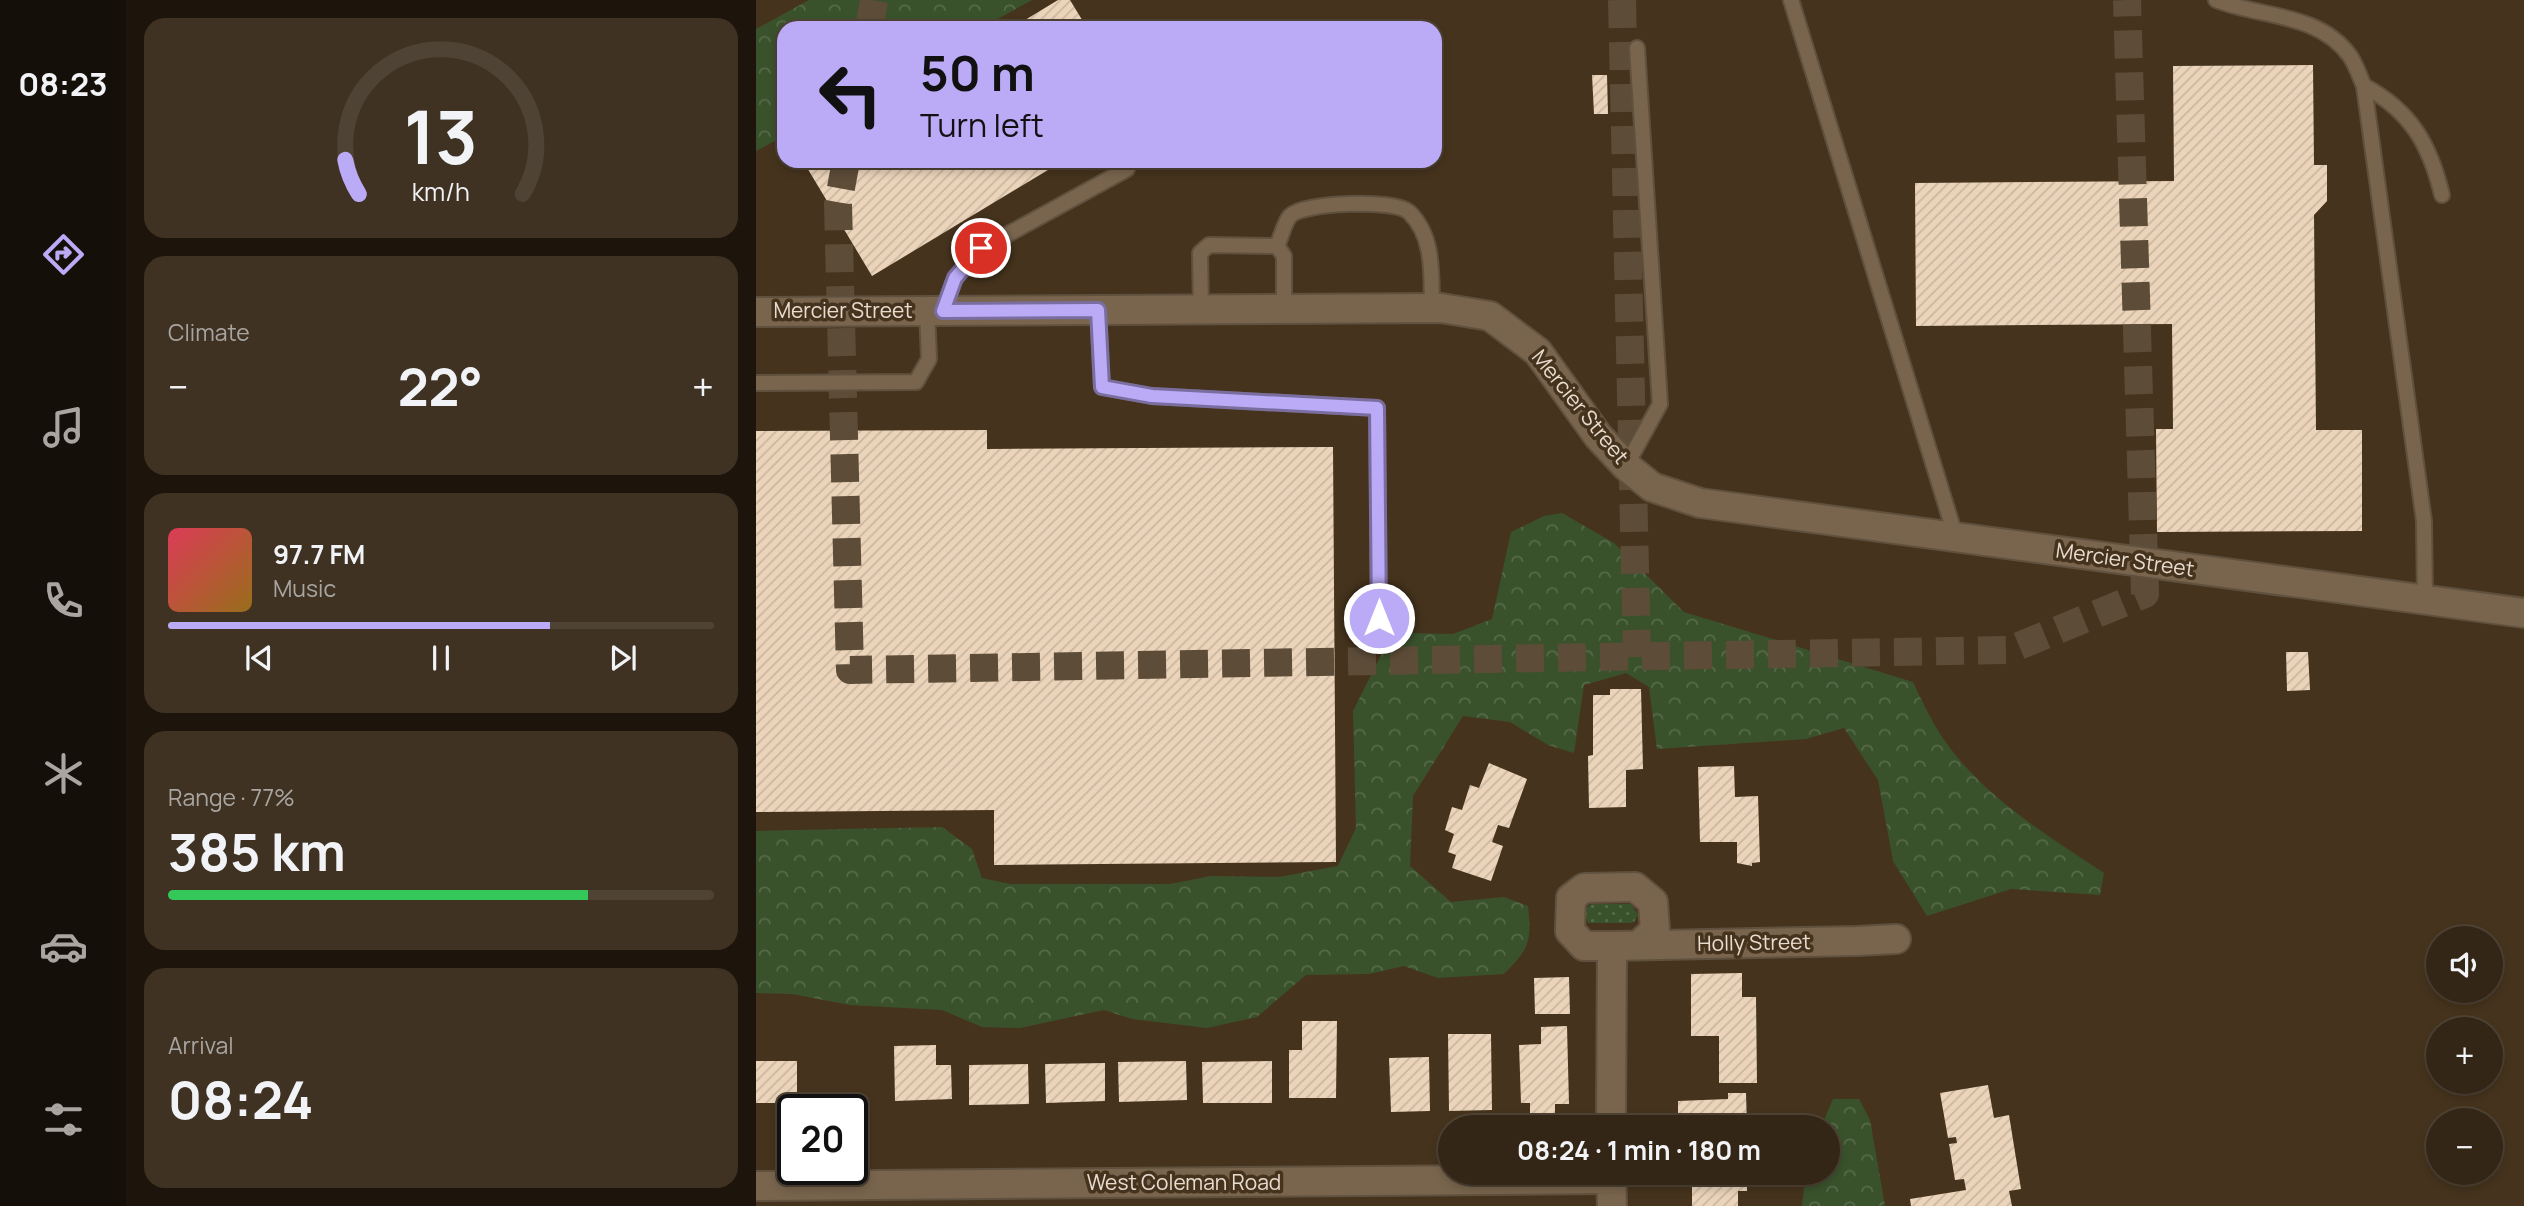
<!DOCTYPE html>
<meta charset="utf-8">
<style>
:root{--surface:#342616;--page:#3f3223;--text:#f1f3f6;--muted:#a9a5a1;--line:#4e4335;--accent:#bbaaf6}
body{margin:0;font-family:Manrope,sans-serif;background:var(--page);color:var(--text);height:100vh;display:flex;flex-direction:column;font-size:26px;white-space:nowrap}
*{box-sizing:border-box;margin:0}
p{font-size:23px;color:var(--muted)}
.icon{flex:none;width:38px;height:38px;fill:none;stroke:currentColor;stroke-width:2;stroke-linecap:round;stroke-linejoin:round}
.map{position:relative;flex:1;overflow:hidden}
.panel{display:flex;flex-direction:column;gap:18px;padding:18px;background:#1d150c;width:630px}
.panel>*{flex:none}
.guide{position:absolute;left:21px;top:21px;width:665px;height:147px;border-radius:21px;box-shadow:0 4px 10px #0003,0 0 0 2px var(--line);background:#bbaaf6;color:#111;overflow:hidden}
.buttons{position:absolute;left:1670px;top:926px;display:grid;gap:14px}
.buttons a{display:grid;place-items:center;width:77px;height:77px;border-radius:50%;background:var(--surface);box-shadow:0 4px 10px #0003,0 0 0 2px var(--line);font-size:35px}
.speed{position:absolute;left:21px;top:1094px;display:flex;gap:14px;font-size:35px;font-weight:700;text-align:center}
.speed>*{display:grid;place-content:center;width:91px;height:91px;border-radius:50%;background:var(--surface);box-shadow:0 4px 10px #0003,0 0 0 2px var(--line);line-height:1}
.speed .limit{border:4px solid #111;border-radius:10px;background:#fff;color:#111}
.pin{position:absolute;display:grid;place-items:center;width:60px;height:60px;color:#fff;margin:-30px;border:4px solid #fff;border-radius:50%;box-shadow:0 2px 7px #0007}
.me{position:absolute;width:77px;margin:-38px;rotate:0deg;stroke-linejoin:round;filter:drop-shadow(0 0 5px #0008)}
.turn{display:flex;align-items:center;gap:24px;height:147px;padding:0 28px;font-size:32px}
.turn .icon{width:91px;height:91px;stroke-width:2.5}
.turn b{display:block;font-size:49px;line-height:60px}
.big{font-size:52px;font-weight:700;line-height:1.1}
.panel .card{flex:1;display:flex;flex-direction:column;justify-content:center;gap:10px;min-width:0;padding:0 24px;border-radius:21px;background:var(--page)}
.panel .dial{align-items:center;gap:0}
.dial svg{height:182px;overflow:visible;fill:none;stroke:var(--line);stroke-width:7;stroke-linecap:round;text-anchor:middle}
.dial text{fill:var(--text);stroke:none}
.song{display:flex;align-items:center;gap:21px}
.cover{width:84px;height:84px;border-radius:10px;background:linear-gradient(135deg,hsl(350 70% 55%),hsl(40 70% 35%))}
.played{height:7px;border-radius:4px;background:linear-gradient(90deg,var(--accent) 70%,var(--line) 70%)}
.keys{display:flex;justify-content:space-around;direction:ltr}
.heat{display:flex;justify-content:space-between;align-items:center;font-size:38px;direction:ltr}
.charge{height:10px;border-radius:5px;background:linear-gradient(90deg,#34c759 77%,var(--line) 0)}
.trip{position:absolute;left:682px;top:1115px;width:402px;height:70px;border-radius:35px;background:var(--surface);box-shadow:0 4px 10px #0003,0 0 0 2px var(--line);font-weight:700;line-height:70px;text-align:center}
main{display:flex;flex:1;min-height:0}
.tab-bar{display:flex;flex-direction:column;width:126px;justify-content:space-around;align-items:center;background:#150f09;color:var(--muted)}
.tab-bar .icon{width:49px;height:49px}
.tab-bar .current{color:var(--accent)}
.tab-bar b{font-size:32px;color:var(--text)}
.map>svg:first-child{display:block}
</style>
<main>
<nav class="tab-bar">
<b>08:23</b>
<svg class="icon current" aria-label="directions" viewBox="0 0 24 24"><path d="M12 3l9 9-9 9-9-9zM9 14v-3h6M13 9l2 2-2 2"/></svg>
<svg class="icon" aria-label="music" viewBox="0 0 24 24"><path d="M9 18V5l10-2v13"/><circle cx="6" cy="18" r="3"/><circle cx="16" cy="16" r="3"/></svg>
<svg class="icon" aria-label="phone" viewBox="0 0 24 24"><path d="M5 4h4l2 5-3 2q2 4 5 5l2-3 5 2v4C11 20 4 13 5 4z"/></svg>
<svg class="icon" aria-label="climate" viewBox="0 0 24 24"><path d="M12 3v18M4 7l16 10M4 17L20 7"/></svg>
<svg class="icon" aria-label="car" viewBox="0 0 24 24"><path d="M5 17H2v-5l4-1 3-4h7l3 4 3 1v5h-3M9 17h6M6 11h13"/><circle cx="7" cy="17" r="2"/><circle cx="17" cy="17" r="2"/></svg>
<svg class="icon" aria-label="filters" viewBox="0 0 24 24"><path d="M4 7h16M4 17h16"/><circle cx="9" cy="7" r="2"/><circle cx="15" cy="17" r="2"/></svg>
</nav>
<section class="panel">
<div class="card dial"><svg viewBox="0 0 100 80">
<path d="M14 69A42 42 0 1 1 86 69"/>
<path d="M14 69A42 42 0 0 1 8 54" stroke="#bbaaf6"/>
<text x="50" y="56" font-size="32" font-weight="700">13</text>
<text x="50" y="72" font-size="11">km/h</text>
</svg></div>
<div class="card"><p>Climate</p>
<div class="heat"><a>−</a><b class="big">22°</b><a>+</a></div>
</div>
<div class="card">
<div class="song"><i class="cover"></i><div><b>97.7 FM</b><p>Music</p></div></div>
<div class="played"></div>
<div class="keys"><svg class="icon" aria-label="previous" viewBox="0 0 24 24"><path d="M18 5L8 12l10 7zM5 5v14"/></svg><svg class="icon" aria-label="pause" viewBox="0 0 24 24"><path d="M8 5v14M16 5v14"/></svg><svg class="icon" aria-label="next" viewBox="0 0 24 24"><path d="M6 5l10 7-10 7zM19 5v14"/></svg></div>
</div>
<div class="card"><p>Range · 77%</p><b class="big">385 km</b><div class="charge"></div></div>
<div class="card"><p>Arrival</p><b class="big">08:24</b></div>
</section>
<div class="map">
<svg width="1768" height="1206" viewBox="0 0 1768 1206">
<defs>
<pattern id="grass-dots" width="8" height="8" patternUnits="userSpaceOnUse" patternTransform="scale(1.75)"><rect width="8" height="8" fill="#3a522c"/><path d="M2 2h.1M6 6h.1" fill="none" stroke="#566a4a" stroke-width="1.8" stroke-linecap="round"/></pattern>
<pattern id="forest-crowns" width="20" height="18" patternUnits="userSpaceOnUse" patternTransform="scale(1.75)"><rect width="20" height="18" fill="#3a522c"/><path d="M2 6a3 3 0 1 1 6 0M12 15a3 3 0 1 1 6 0" fill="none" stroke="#566a4a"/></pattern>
<pattern id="building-hatch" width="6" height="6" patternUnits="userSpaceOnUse" patternTransform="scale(1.75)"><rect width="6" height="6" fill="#ebd4ba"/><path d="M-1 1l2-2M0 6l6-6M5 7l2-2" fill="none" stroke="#cab7a1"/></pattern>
</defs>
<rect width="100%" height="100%" fill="#45331d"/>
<polygon fill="url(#grass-dots)" points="835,904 875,904 882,915 878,922 873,923 832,923 827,911"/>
<g fill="url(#forest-crowns)">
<polygon points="53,0 276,0 225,28 28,28 28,136 0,151 0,29"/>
<path d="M806 513 858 543 928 612 1157 682C1167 703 1177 725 1191 744 1231 799 1292 836 1348 873L1344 895 1255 889 1171 916 1137 861 1122 780 1088 728 1050 739 901 749 893 687 870 673 828 685 818 753 792 745 754 722 707 716 657 796 654 866 695 902 748 897 772 906C776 942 773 949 748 974L682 978 648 966 613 974 550 975 501 1017 451 1028 376 1019 348 1010 264 1028 226 1027 186 1010 94 1005 36 994 0 993V831L186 827 216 849 226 878 254 884H414L455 876 523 877 582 866 600 828 597 711 631 643 654 633 697 634 736 619 755 532 788 516Z"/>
<polygon points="1077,1099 1103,1099 1114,1120 1129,1206 1046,1206 1050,1173 1073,1172 1073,1127 1065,1127"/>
</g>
<g fill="url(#building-hatch)">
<polygon points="302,0 314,0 331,28 256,28"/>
<polygon points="1557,65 1558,165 1571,165 1571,201 1558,215 1560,430 1606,430 1606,531 1401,532 1400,429 1417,429 1416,324 1160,326 1159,183 1418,181 1417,66"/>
<polygon points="836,75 851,75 852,114 838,114"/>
<polygon points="47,161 307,161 116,276"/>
<polygon points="231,430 231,449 577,447 580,862 238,865 238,810 0,812 0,431"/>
<polygon points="1530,652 1552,652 1554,690 1531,691"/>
<polygon points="854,689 885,689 887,769 870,770 870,807 833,808 832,756 837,755 837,695 854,695"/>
<polygon points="733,763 771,779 753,828 742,825 736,842 747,846 735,881 696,868 700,855 692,852 698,834 689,830 696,807 706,810 714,785 723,788"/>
<polygon points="978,766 979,797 1002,796 1004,862 996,863 996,866 981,863 981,842 944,842 942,767"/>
<polygon points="986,973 986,997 1000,997 1001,1083 963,1083 963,1036 935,1036 935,974"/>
<polygon points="813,977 814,1014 779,1014 778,978"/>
<polygon points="546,1021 581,1021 580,1098 533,1098 533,1050 546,1050"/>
<polygon points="811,1026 813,1104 799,1104 799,1116 774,1117 774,1103 765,1103 763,1045 785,1044 785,1027"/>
<polygon points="692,1034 735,1034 736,1110 693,1111"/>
<polygon points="180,1045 180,1065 195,1065 196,1099 139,1101 138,1046"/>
<polygon points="673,1057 674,1111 635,1112 633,1058"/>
<rect x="0" y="1061" width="41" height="42"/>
<polygon points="430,1061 431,1100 363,1102 362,1062"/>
<polygon points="516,1061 516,1103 447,1103 446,1062"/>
<polygon points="349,1063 349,1101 290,1103 289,1064"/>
<polygon points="272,1064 273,1104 213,1105 213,1065"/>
<polygon points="1232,1085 1238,1118 1253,1115 1265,1189 1253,1191 1256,1206 1155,1206 1154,1199 1210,1190 1208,1179 1199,1180 1193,1144 1201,1143 1200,1137 1192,1138 1184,1093"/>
<polygon points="972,1093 990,1093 991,1127 922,1127 922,1101 972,1099"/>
<polygon points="923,1172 991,1172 991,1191 982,1191 982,1206 936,1206 936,1187 923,1187"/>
</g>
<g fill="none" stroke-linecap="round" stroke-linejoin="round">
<g stroke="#5d4c38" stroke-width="28" stroke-dasharray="28 14" stroke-linecap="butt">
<polyline points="866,0 881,657"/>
<polyline points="113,28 118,0"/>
<polyline points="90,161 82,204 94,670 1253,650 1389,594 1371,0"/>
</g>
<defs>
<g id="service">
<polyline points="1035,0 1200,538"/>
<path d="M1460 0C1505 18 1562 12 1594 56 1600 65 1604 77 1608 86L1668 521 1669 600"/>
<path d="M1608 86C1655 111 1674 145 1686 195"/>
<path d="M521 246C525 238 528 223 534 216 547 202 639 199 653 212 679 237 675 276 676 308"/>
<polyline points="445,309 444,253 453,245 521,246 528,256 528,309"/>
<polyline points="342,310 346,387 395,396 621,408 623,619"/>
<polyline points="187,311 199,278 225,249 371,169"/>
<polyline points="0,383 160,382 173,359 171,311"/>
<polyline points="870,466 904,404 881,48"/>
</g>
<g id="minor">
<polyline points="0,312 685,308 734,316 782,352 842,436 870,466 896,487 944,503 1768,613"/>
<polyline points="883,945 899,930 897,902 879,887 828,888 815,898 814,931 828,946 856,946 1101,941 1140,939"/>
<polyline points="855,1127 856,946"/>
<polyline points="855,1172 856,1206"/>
<polyline points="0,1186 855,1179"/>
</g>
</defs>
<use href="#service" stroke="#60513e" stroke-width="18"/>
<use href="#minor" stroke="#60513e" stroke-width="32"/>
<use href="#service" stroke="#79654e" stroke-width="14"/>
<use href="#minor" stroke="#79654e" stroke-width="28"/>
</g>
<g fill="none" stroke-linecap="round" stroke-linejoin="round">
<defs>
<polyline id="route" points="225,248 199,278 187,311 342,310 346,387 396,396 621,408 623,618"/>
</defs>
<use href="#route" stroke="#7a6ea0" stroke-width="18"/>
<use href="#route" stroke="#bbaaf6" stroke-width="12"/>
</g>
<g text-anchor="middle" stroke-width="7" stroke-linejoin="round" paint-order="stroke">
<g font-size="21" fill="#e8dccf" stroke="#45331d">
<text x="87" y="318">Mercier Street</text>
<text transform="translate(824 407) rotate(51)" y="7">Mercier Street</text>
<text transform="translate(1369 560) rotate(8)" y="7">Mercier Street</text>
<text transform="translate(998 943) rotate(-1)" y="7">Holly Street</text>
<text x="428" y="1190">West Coleman Road</text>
</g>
</g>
</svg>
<div class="buttons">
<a><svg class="icon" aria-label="sound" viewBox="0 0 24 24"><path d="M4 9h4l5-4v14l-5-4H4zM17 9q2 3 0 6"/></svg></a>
<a>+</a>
<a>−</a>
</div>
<div class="speed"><div class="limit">20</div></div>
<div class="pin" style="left:225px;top:248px;background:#d93025"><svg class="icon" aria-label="arrive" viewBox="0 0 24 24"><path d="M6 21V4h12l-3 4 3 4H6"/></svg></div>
<svg class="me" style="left:623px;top:618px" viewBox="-20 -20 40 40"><circle r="17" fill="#bbaaf6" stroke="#fff" stroke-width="3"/><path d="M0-11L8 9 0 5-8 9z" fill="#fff"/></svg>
<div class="trip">08:24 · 1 min · 180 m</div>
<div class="guide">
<div class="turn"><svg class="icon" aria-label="left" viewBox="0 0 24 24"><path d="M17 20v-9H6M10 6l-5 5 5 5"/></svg><div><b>50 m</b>Turn left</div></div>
</div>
</div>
</main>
